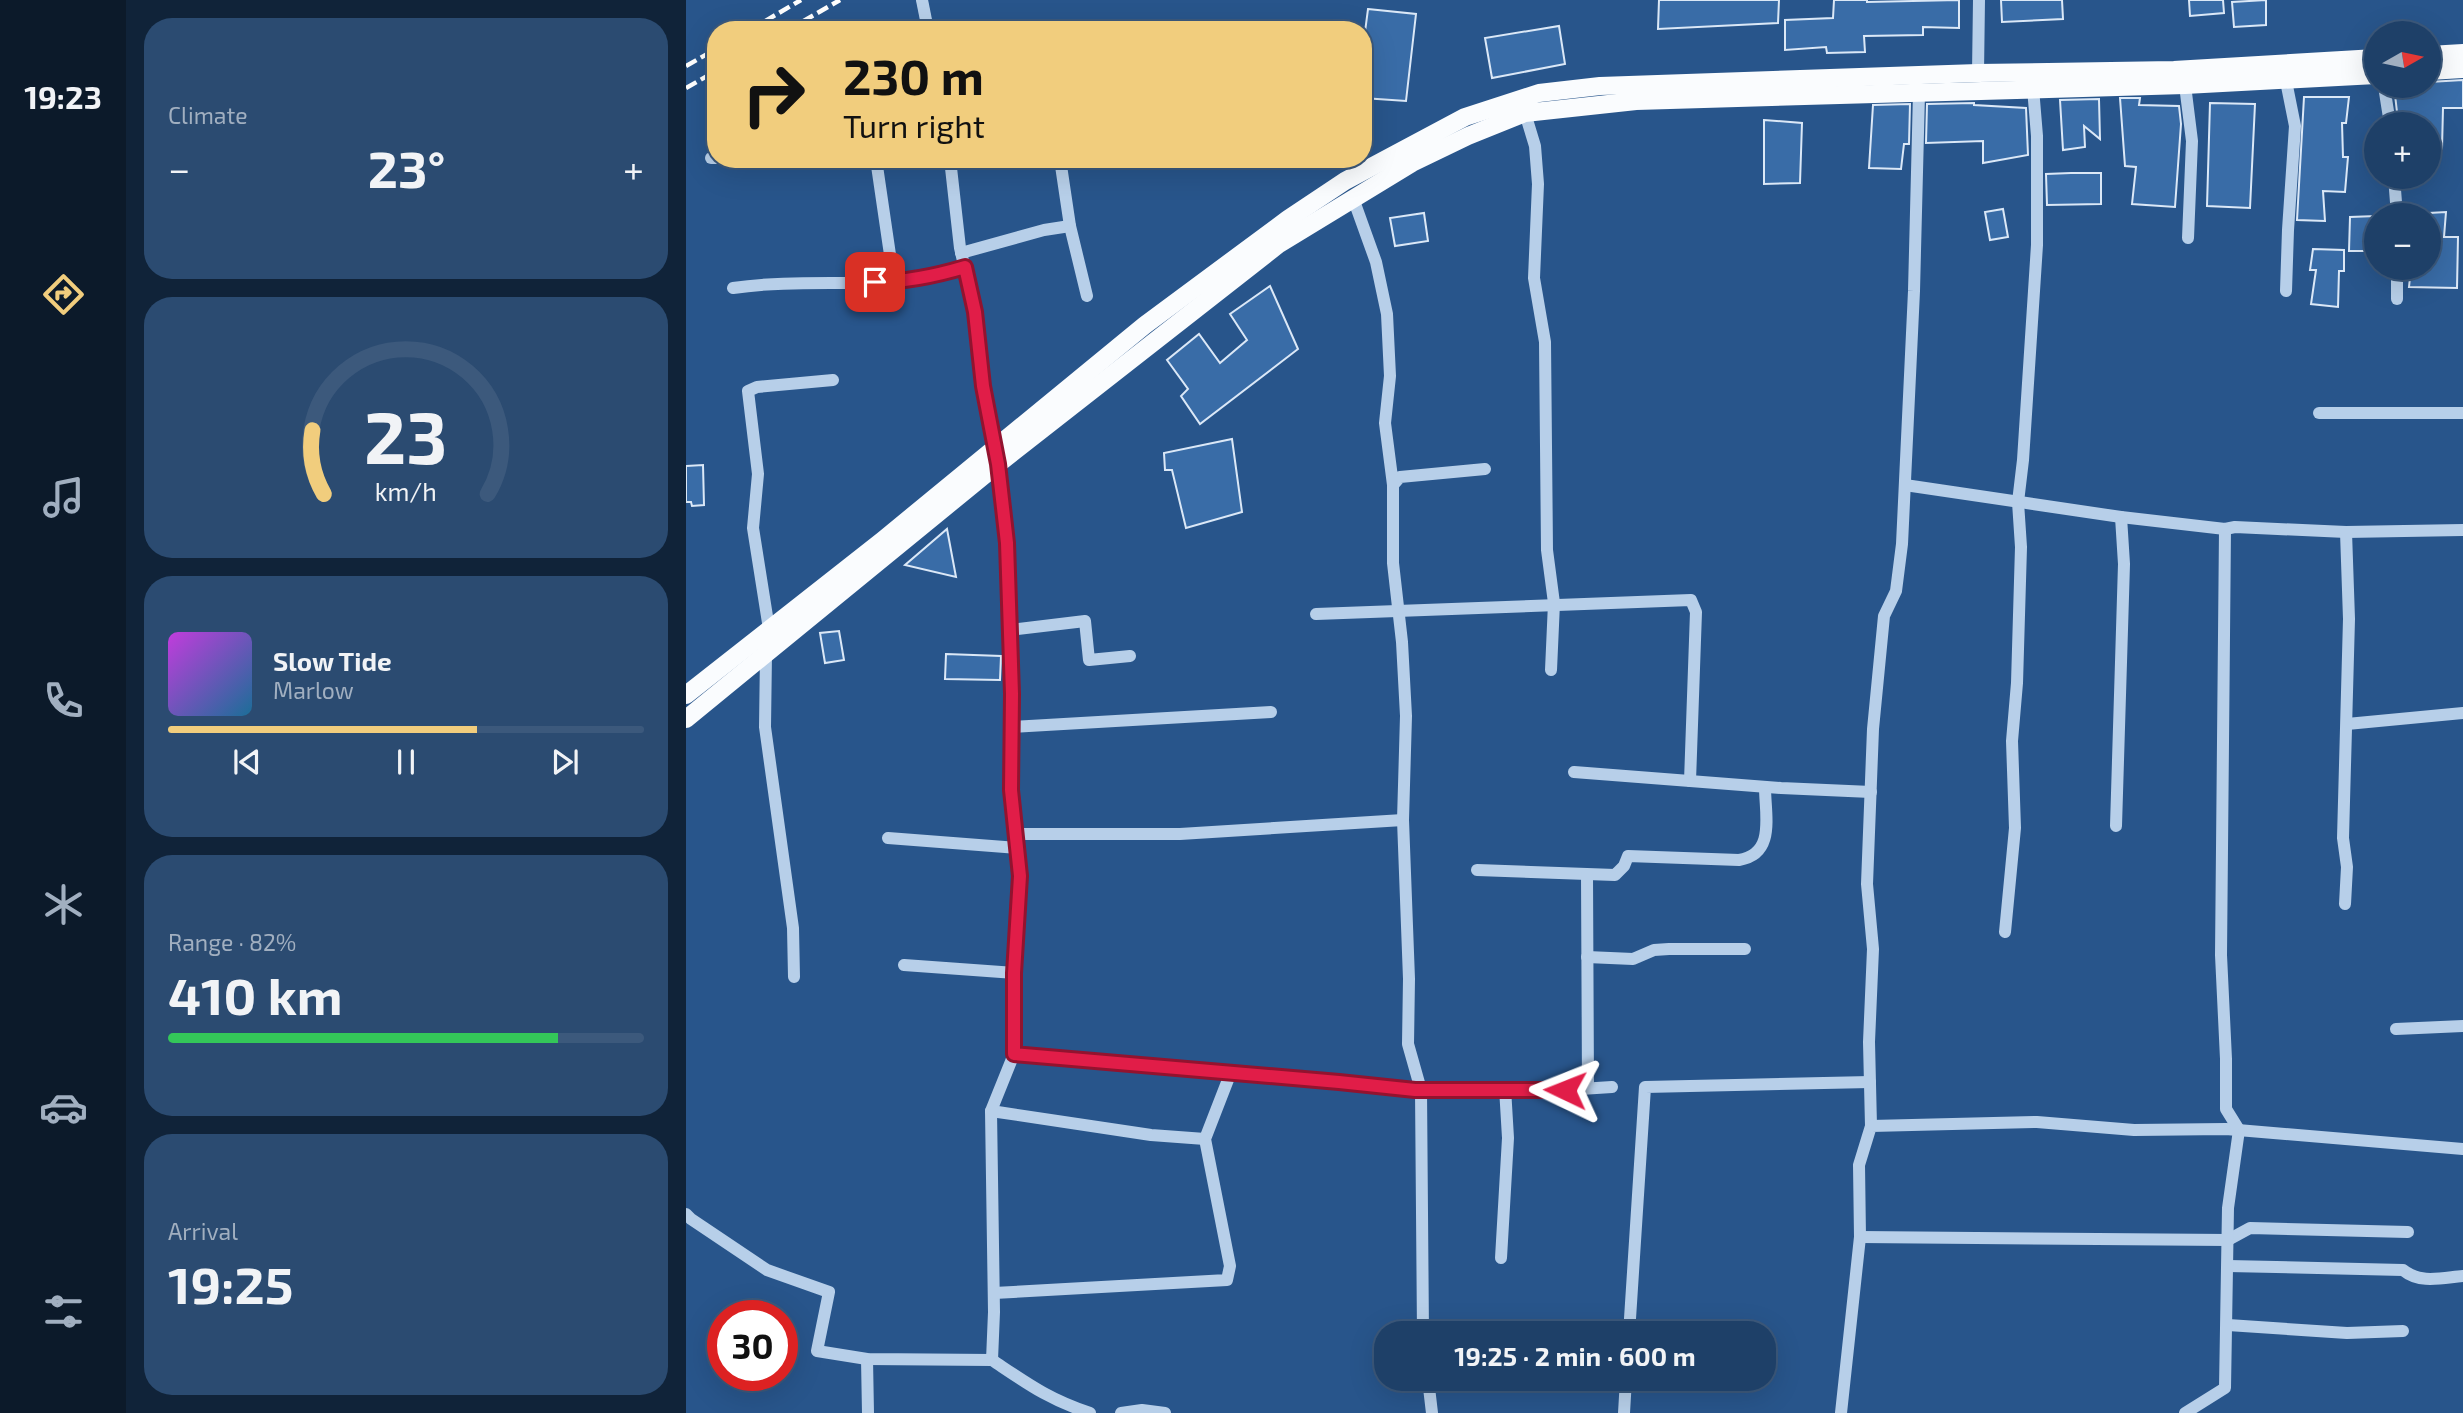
<!DOCTYPE html>
<meta charset="utf-8">
<style>
:root{--surface:#1e4068;--page:#2b4b71;--text:#f1f3f6;--muted:#a1afc0;--line:#3c597c;--accent:#f1cd7d}
body{margin:0;font-family:"Exo 2",sans-serif;background:var(--page);color:var(--text);height:100vh;display:flex;flex-direction:column;font-size:26px;white-space:nowrap}
*{box-sizing:border-box;margin:0}
p{font-size:23px;color:var(--muted)}
.icon{flex:none;width:38px;height:38px;fill:none;stroke:currentColor;stroke-width:2;stroke-linecap:round;stroke-linejoin:round}
.map{position:relative;flex:1;overflow:hidden}
.drawer{display:flex;flex-direction:column;gap:18px;padding:18px;background:#102339;width:560px}
.drawer>*{flex:none}
.top-card{position:absolute;left:21px;top:21px;width:665px;height:147px;border-radius:28px;box-shadow:0 7px 28px #0002,0 0 0 2px var(--line);background:#f1cd7d;color:#111;overflow:hidden}
.needle{width:46px;rotate:81deg}
.fabs{position:absolute;left:1678px;top:21px;display:grid;gap:14px}
.fabs a{display:grid;place-items:center;width:77px;height:77px;border-radius:50%;background:var(--surface);box-shadow:0 7px 28px #0002,0 0 0 2px var(--line);font-size:35px}
.speed{position:absolute;left:21px;top:1300px;display:flex;gap:14px;font-size:35px;font-weight:700;text-align:center}
.speed>*{display:grid;place-content:center;width:91px;height:91px;border-radius:50%;background:var(--surface);box-shadow:0 7px 28px #0002,0 0 0 2px var(--line);line-height:1}
.speed .limit{border:10px solid #d22;background:#fff;color:#111}
.pin{position:absolute;display:grid;place-items:center;width:60px;height:60px;color:#fff;margin:-30px;border-radius:14px;box-shadow:0 4px 10px #0006}
.me{position:absolute;width:77px;margin:-38px;rotate:272deg;stroke-linejoin:round;filter:drop-shadow(0 0 5px #0008)}
.turn{display:flex;align-items:center;gap:24px;height:147px;padding:0 21px;font-size:32px}
.turn .icon{width:91px;height:91px;stroke-width:2.5}
.turn b{display:block;font-size:49px;line-height:60px}
.big{font-size:52px;font-weight:700;line-height:1.1}
.drawer .widget{flex:1;display:flex;flex-direction:column;justify-content:center;gap:10px;min-width:0;padding:0 24px;border-radius:28px;background:var(--page)}
.drawer .dial{align-items:center;gap:0}
.dial svg{height:182px;overflow:visible;fill:none;stroke:var(--line);stroke-width:7;stroke-linecap:round;text-anchor:middle}
.dial text{fill:var(--text);stroke:none}
.song{display:flex;align-items:center;gap:21px}
.cover{width:84px;height:84px;border-radius:10px;background:linear-gradient(135deg,hsl(290 70% 55%),hsl(200 70% 35%))}
.played{height:7px;border-radius:4px;background:linear-gradient(90deg,var(--accent) 65%,var(--line) 65%)}
.keys{display:flex;justify-content:space-around;direction:ltr}
.heat{display:flex;justify-content:space-between;align-items:center;font-size:38px;direction:ltr}
.charge{height:10px;border-radius:5px;background:linear-gradient(90deg,#34c759 82%,var(--line) 0)}
.trip{position:absolute;left:688px;top:1321px;width:402px;height:70px;border-radius:28px;background:var(--surface);box-shadow:0 7px 28px #0002,0 0 0 2px var(--line);font-weight:700;line-height:70px;text-align:center}
main{display:flex;flex:1;min-height:0}
.menu{display:flex;flex-direction:column;width:126px;justify-content:space-around;align-items:center;background:#0c1a2a;color:var(--muted)}
.menu .icon{width:49px;height:49px}
.menu .active{color:var(--accent)}
.menu b{font-size:32px;color:var(--text)}
.map>svg:first-child{display:block}
</style>
<main>
<nav class="menu">
<b>19:23</b>
<svg class="icon active" aria-label="directions" viewBox="0 0 24 24"><path d="M12 3l9 9-9 9-9-9zM9 14v-3h6M13 9l2 2-2 2"/></svg>
<svg class="icon" aria-label="music" viewBox="0 0 24 24"><path d="M9 18V5l10-2v13"/><circle cx="6" cy="18" r="3"/><circle cx="16" cy="16" r="3"/></svg>
<svg class="icon" aria-label="phone" viewBox="0 0 24 24"><path d="M5 4h4l2 5-3 2q2 4 5 5l2-3 5 2v4C11 20 4 13 5 4z"/></svg>
<svg class="icon" aria-label="climate" viewBox="0 0 24 24"><path d="M12 3v18M4 7l16 10M4 17L20 7"/></svg>
<svg class="icon" aria-label="car" viewBox="0 0 24 24"><path d="M5 17H2v-5l4-1 3-4h7l3 4 3 1v5h-3M9 17h6M6 11h13"/><circle cx="7" cy="17" r="2"/><circle cx="17" cy="17" r="2"/></svg>
<svg class="icon" aria-label="filters" viewBox="0 0 24 24"><path d="M4 7h16M4 17h16"/><circle cx="9" cy="7" r="2"/><circle cx="15" cy="17" r="2"/></svg>
</nav>
<section class="drawer">
<div class="widget"><p>Climate</p>
<div class="heat"><a>−</a><b class="big">23°</b><a>+</a></div>
</div>
<div class="widget dial"><svg viewBox="0 0 100 80">
<path d="M14 69A42 42 0 1 1 86 69"/>
<path d="M14 69A42 42 0 0 1 9 41" stroke="#f1cd7d"/>
<text x="50" y="56" font-size="32" font-weight="700">23</text>
<text x="50" y="72" font-size="11">km/h</text>
</svg></div>
<div class="widget">
<div class="song"><i class="cover"></i><div><b>Slow Tide</b><p>Marlow</p></div></div>
<div class="played"></div>
<div class="keys"><svg class="icon" aria-label="previous" viewBox="0 0 24 24"><path d="M18 5L8 12l10 7zM5 5v14"/></svg><svg class="icon" aria-label="pause" viewBox="0 0 24 24"><path d="M8 5v14M16 5v14"/></svg><svg class="icon" aria-label="next" viewBox="0 0 24 24"><path d="M6 5l10 7-10 7zM19 5v14"/></svg></div>
</div>
<div class="widget"><p>Range · 82%</p><b class="big">410 km</b><div class="charge"></div></div>
<div class="widget"><p>Arrival</p><b class="big">19:25</b></div>
</section>
<div class="map">
<svg width="1777" height="1413" viewBox="0 0 1777 1413">
<rect width="100%" height="100%" fill="#28558b"/>
<g fill="#396ca7" stroke="#dbe8f7" stroke-width="2">
<polygon points="973,0 1093,0 1092,23 972,29"/>
<polygon points="1148,0 1181,0 1181,2 1273,0 1273,28 1237,27 1237,35 1178,36 1179,52 1141,53 1140,47 1099,50 1099,20 1147,18"/>
<polygon points="1315,0 1376,0 1377,19 1316,22"/>
<polygon points="1503,0 1537,0 1538,13 1504,16"/>
<polygon points="1580,0 1580,25 1548,27 1546,2"/>
<polygon points="682,9 730,14 720,101 677,98 677,47"/>
<polygon points="873,26 879,64 806,78 799,38"/>
<polygon points="1777,80 1777,108 1757,108 1756,149 1743,148 1743,124 1718,124 1718,112 1711,112 1708,86 1743,86 1743,82"/>
<polygon points="1618,97 1663,97 1660,123 1656,123 1657,157 1662,157 1659,192 1637,191 1639,221 1611,220"/>
<polygon points="1434,98 1454,98 1453,105 1493,106 1495,124 1489,207 1446,204 1450,167 1439,166"/>
<polygon points="1413,99 1414,139 1398,126 1399,147 1377,150 1374,100"/>
<polygon points="1288,103 1288,105 1340,108 1342,155 1297,163 1297,141 1240,143 1241,104"/>
<polygon points="1524,103 1569,104 1564,208 1521,206"/>
<polygon points="1224,104 1223,144 1218,144 1215,169 1183,168 1187,105"/>
<polygon points="1078,120 1116,123 1114,183 1078,184"/>
<polygon points="1385,173 1415,173 1415,204 1361,205 1360,174"/>
<polygon points="1317,209 1322,237 1304,240 1299,212"/>
<polygon points="1760,212 1758,237 1772,237 1771,288 1723,287 1725,268 1743,268 1743,213"/>
<polygon points="738,213 742,241 709,246 704,218"/>
<polygon points="1690,216 1690,251 1663,251 1664,217"/>
<polygon points="1627,249 1658,250 1658,271 1653,271 1652,307 1625,304 1630,270 1624,270"/>
<polygon points="584,286 612,349 514,424 495,396 502,389 481,360 513,334 534,363 561,340 544,314"/>
<polygon points="546,439 556,512 500,528 486,470 479,470 478,453"/>
<polygon points="17,465 18,505 6,506 5,502 0,502 0,466"/>
<polygon points="261,529 270,577 219,565"/>
<polygon points="153,631 158,660 139,663 134,633"/>
<polygon points="260,654 315,656 314,680 259,679"/>
</g>
<g fill="none" stroke-linecap="round" stroke-linejoin="round">
<g stroke="#b7cfe9" stroke-width="12">
<polyline points="236,0 242,30"/>
<polyline points="1292,73 1293,0"/>
<polyline points="1600,81 1609,126 1602,230 1600,291"/>
<polyline points="1499,85 1506,141 1502,238"/>
<polyline points="1698,86 1704,124"/>
<polyline points="839,113 849,146 852,184 848,278 859,342 861,550 868,603 865,670"/>
<polyline points="25,158 30,158"/>
<polyline points="190,159 208,282"/>
<polyline points="264,159 274,248 289,312 297,386 312,464 321,543 326,694 325,790 332,848"/>
<polyline points="374,159 384,226 401,296"/>
<polyline points="1708,177 1711,215"/>
<polyline points="667,198 690,262 701,314 704,376 699,423 707,485"/>
<polyline points="275,253 358,230 384,226"/>
<polyline points="1711,268 1711,299"/>
<path d="M47 288C101 280 155 285 210 282 233 280 256 274 279 267"/>
<polyline points="1633,413 1777,413"/>
<polyline points="1219,485 1435,517 1539,529 1549,527 1660,532 1777,530"/>
<polyline points="630,614 1005,600 1010,612 1004,781"/>
<polyline points="83,629 67,528 72,474 62,391 71,387 147,380"/>
<polyline points="324,630 399,621 403,660 444,656"/>
<polyline points="80,654 79,727 107,928 108,977"/>
<polyline points="1661,724 1777,713"/>
<polyline points="326,727 585,712"/>
<polyline points="888,772 1095,788 1185,792"/>
<polyline points="1430,826 1438,564 1435,517"/>
<polyline points="330,834 494,834 717,820"/>
<path d="M791 870 929 875 938 866 942 856 1053 860C1090 854 1079 815 1079 787"/>
<polyline points="901,875 902,1088"/>
<polyline points="1659,904 1661,867 1657,838 1663,619 1660,532"/>
<polyline points="1319,932 1329,828 1326,741 1331,683 1335,547 1332,502 1337,460 1351,245 1351,136 1347,88"/>
<polyline points="901,957 947,959 968,950 983,949 1059,949"/>
<polyline points="218,965 329,973"/>
<polyline points="1710,1029 1777,1026"/>
<polyline points="328,1054 680,1084 735,1090 819,1088 879,1090 926,1087"/>
<polyline points="305,1111 465,1135 519,1139"/>
<polyline points="1185,1126 1183,1042 1187,949 1181,884 1187,729 1198,616 1210,591 1216,544 1228,291 1233,93"/>
<polyline points="0,1214 5,1219 81,1270 143,1292 131,1351 181,1359 306,1360 308,1312 305,1111 328,1054 329,973 334,876 332,848 202,838"/>
<polyline points="1174,1237 1542,1240 1564,1228 1722,1232"/>
<polyline points="815,1258 822,1138 819,1088"/>
<path d="M1542 1266 1717 1270C1734 1284 1755 1278 1777 1276"/>
<polyline points="308,1293 541,1280 544,1266 519,1139 545,1072"/>
<polyline points="1542,1325 1661,1333 1717,1331"/>
<polyline points="737,1334 735,1090 722,1044 723,979 717,820 720,716 716,642 707,563 707,485 714,477 799,469"/>
<polyline points="943,1334 959,1087 1184,1082"/>
<polyline points="181,1359 182,1413"/>
<path d="M306 1360C342 1384 362 1399 404 1413"/>
<polyline points="742,1379 746,1413"/>
<polyline points="435,1413 456,1410 479,1413"/>
<polyline points="938,1413 940,1379"/>
<polyline points="1155,1413 1174,1237 1173,1165 1185,1126 1351,1122 1448,1130 1540,1129 1777,1149"/>
<polyline points="1499,1413 1539,1388 1542,1208 1553,1130 1540,1109 1540,1059 1535,955 1539,529"/>
</g>
<g stroke="#fafcfe" stroke-width="18">
<polyline points="1743,55 1777,53"/>
<polyline points="1743,71 1777,69"/>
<polyline points="0,695 197,540 459,325 602,219 659,181 779,117 853,93 914,86 1292,73 1488,70 1690,58"/>
<polyline points="0,719 312,464 593,244 726,163 782,136 839,113 950,101 1499,85 1690,75"/>
</g>
<g stroke="#fff" stroke-width="4.5" stroke-dasharray="12 5" stroke-linecap="butt">
<polyline points="64,30 115,0"/>
<polyline points="102,30 154,0"/>
<polyline points="0,66 30,49"/>
<polyline points="0,88 30,71"/>
</g>
</g>
<g fill="none" stroke-linecap="round" stroke-linejoin="round">
<defs>
<path id="route" d="M189 282C220 282 249 276 279 267L289 312 297 386 312 464 321 543 326 694 325 790 334 876 328 973V1054L653 1082 729 1090H879"/>
</defs>
<use href="#route" stroke="#92132f" stroke-width="18"/>
<use href="#route" stroke="#e11d48" stroke-width="12"/>
</g>
</svg>
<div class="fabs">
<a><svg class="needle" viewBox="-14 -14 28 28"><path d="M0-13l5 13h-10z" fill="#e53935"/><path d="M0 13l5-13h-10z" fill="#a1afc0"/></svg></a>
<a>+</a>
<a>−</a>
</div>
<div class="speed"><div class="limit">30</div></div>
<div class="pin" style="left:189px;top:282px;background:#d93025"><svg class="icon" aria-label="arrive" viewBox="0 0 24 24"><path d="M6 21V4h12l-3 4 3 4H6"/></svg></div>
<svg class="me" style="left:879px;top:1090px" viewBox="-20 -20 40 40"><path d="M0-17L14 15 0 8-14 15z" fill="#e11d48" stroke="#fff" stroke-width="4"/></svg>
<div class="trip">19:25 · 2 min · 600 m</div>
<div class="top-card">
<div class="turn"><svg class="icon" aria-label="right" viewBox="0 0 24 24"><path d="M7 20v-9h11M14 6l5 5-5 5"/></svg><div><b>230 m</b>Turn right</div></div>
</div>
</div>
</main>
